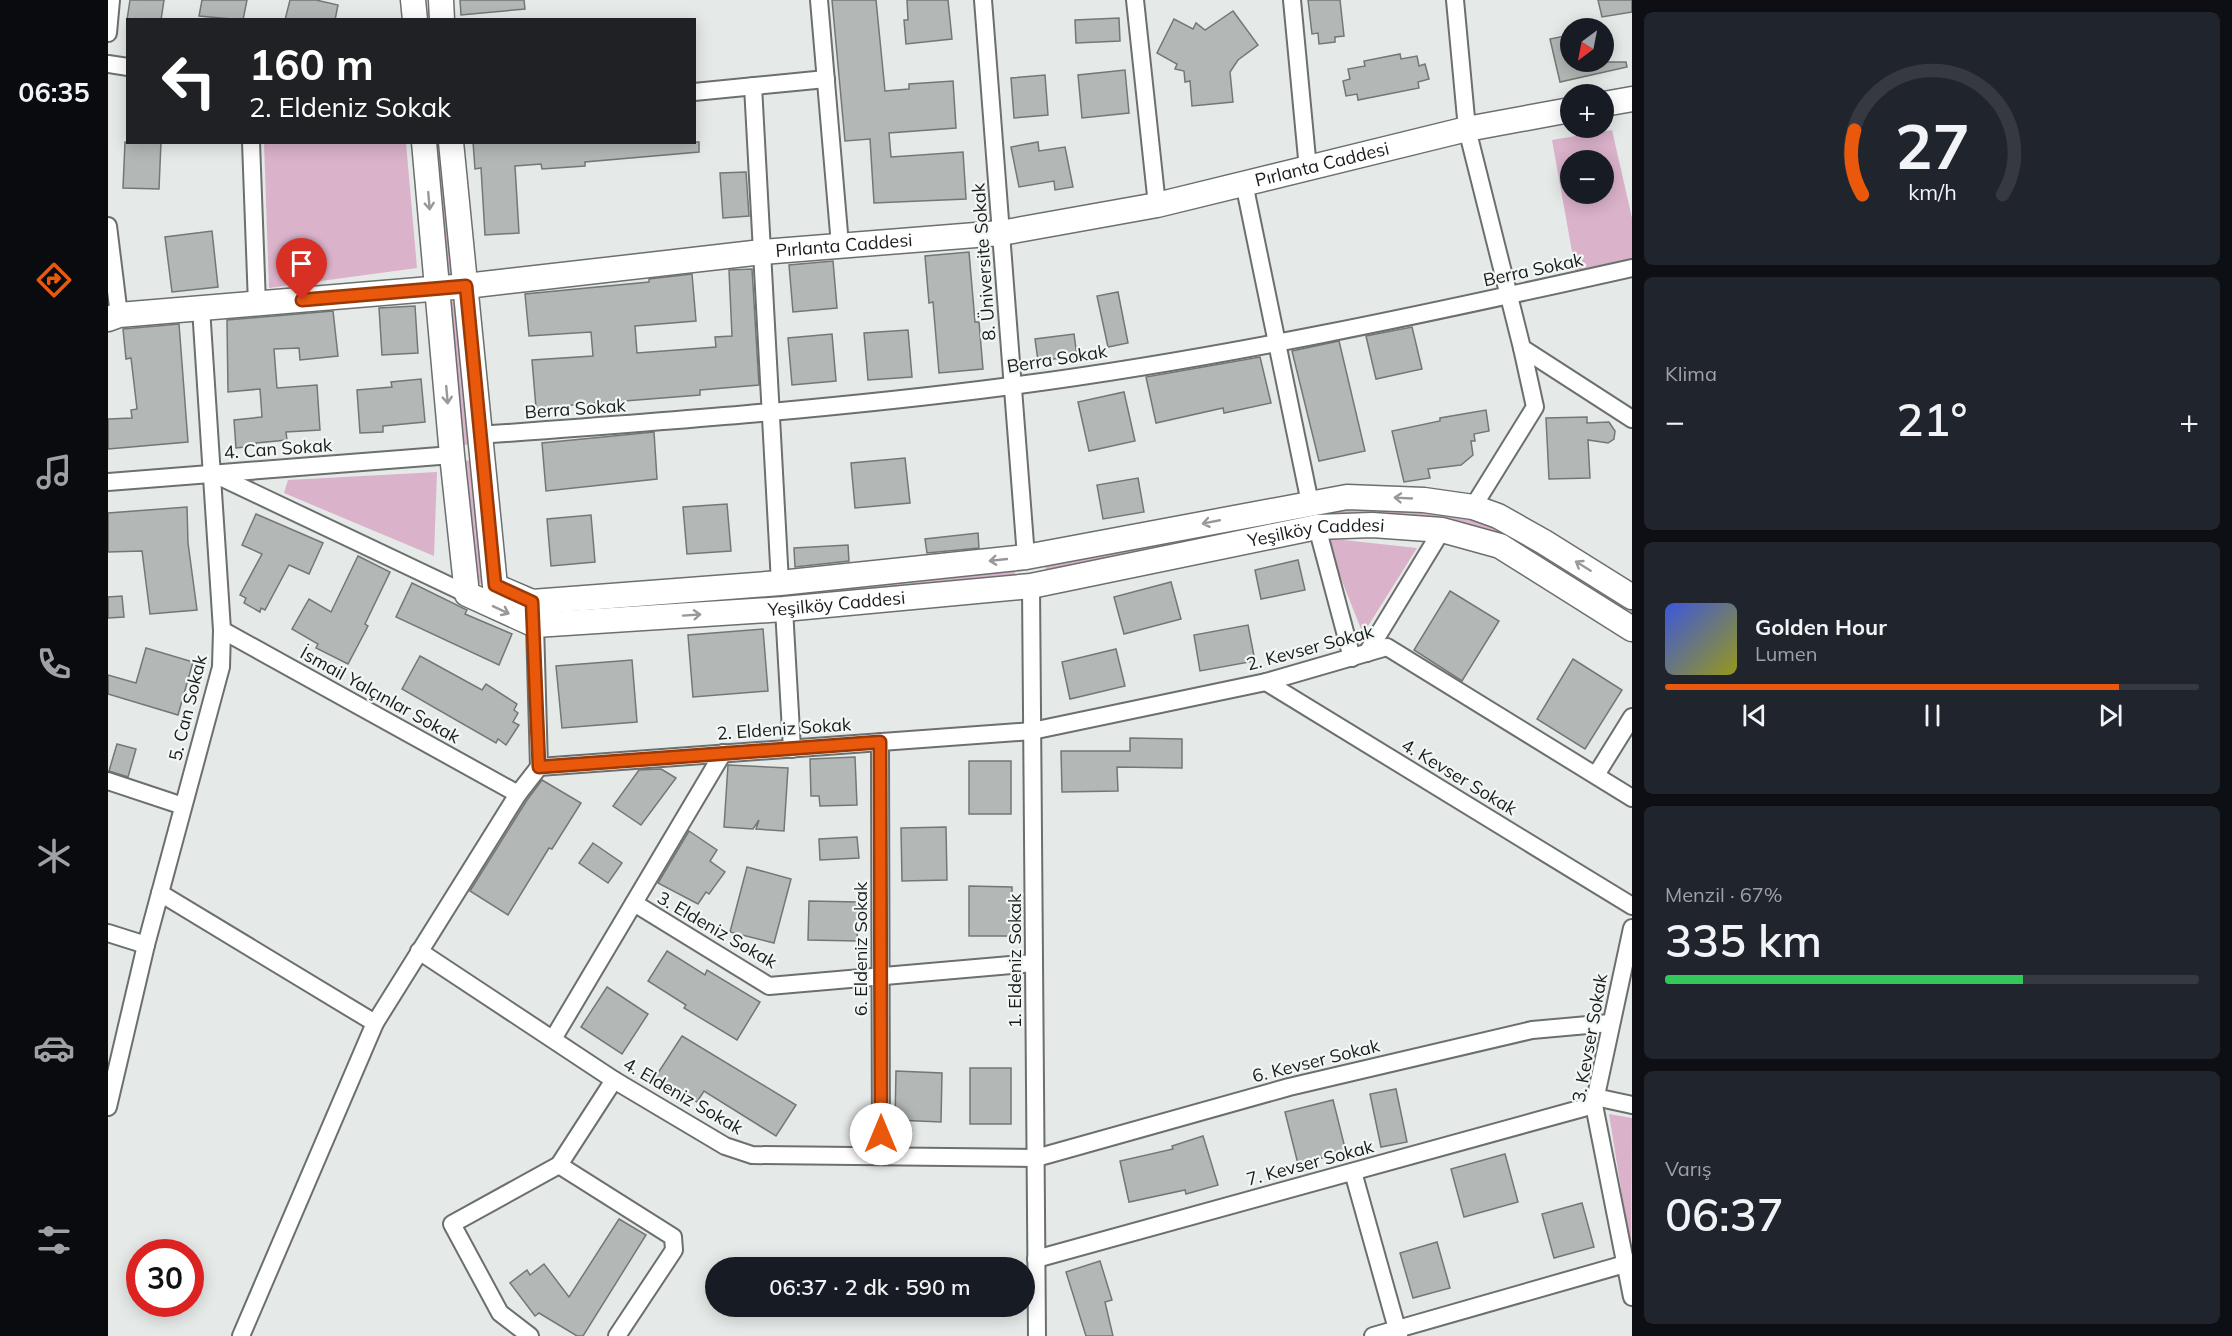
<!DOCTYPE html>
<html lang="tr">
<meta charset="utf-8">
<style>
:root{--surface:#171b24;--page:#20242c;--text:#f1f3f6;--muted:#9ea1a6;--line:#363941;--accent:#ea580c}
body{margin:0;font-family:Mulish,sans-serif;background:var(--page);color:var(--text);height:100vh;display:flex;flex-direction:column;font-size:22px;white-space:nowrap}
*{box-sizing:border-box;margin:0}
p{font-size:20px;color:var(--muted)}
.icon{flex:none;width:33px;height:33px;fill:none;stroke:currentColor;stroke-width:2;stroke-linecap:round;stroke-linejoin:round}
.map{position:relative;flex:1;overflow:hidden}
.side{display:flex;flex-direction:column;gap:12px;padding:12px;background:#0d0f14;width:600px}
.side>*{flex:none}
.banner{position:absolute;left:18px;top:18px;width:570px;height:126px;border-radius:0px;box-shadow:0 3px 15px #0003;background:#202124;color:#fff;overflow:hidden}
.needle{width:39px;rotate:212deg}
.buttons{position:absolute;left:1452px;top:18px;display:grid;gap:12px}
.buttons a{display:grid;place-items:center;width:54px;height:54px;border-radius:50%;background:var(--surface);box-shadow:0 3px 15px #0003;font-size:30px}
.speed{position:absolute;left:18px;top:1239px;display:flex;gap:12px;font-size:30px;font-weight:700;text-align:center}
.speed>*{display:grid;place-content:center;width:78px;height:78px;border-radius:50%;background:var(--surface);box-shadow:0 3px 15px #0003;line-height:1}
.speed .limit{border:9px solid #d22;background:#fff;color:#111}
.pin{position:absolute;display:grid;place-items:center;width:51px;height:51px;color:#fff;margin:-62px -26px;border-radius:50% 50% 50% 0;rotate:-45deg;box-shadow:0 0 6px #0007}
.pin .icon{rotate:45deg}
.me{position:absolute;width:66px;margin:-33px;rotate:0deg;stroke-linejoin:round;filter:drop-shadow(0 0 4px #0008)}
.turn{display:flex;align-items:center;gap:21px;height:126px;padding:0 24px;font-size:27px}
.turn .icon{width:78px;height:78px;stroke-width:2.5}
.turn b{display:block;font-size:42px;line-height:51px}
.big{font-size:45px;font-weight:600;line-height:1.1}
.side .widget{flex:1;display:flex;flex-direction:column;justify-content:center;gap:9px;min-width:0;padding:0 21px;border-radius:9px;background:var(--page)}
.side .dial{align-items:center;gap:0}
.dial svg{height:156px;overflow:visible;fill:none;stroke:var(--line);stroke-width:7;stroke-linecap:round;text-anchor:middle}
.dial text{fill:var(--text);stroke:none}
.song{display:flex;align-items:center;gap:18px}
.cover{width:72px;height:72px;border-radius:9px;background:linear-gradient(135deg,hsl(230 70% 55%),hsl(60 70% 35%))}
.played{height:6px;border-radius:3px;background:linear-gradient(90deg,var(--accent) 85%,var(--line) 85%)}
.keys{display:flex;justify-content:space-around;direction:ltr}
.heat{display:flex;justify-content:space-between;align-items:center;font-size:33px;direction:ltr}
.charge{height:9px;border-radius:4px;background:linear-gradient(90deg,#34c759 67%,var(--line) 0)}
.trip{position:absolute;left:597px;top:1257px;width:330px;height:60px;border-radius:30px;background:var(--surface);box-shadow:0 3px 15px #0003;font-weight:600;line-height:60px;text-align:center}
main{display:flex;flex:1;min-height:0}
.tabs{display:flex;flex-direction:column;width:108px;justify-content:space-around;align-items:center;background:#090b0e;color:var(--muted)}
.tabs .icon{width:42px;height:42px}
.tabs .selected{color:var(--accent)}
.tabs b{font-size:27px;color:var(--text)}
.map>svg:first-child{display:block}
</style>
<main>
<nav class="tabs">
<b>06:35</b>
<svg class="icon selected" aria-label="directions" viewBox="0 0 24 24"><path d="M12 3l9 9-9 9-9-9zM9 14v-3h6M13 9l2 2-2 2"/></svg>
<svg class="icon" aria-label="music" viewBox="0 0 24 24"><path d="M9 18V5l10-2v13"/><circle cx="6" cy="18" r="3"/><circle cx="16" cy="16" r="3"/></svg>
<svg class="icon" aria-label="phone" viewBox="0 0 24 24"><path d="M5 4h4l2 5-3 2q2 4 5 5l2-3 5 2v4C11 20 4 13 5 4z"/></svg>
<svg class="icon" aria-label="climate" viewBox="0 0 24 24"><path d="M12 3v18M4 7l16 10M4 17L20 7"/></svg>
<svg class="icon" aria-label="car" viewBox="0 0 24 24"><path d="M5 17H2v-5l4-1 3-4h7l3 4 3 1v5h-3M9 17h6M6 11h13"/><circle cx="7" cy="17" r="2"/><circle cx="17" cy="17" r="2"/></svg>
<svg class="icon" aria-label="filters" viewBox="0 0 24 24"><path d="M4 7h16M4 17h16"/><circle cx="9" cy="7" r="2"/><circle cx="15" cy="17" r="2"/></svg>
</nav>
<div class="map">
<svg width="1524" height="1336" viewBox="0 0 1524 1336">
<rect width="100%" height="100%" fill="#e5eae8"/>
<g fill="#dab2ca" fill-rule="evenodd">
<path d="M1504 130 1524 218V263L1468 274 1444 140ZM1462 160H1496V194H1462Z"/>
<polygon points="156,143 298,143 309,268 161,288"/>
<polygon points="326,143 335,143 347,273 336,274"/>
<polygon points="352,300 361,444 353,446 342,302"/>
<polygon points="365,460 376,584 368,583 356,461"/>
<polygon points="329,472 326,556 176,493 180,480"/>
<polygon points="1255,508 1321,512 1381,522 1524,607 1524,617 1392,533 1339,519 1304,516 939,571 936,565 1236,509"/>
<polygon points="1217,538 1309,548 1255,634"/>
<polygon points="907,571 908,577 462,619 461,613"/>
<polygon points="1501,1114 1524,1118 1523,1252"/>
</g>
<g fill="#b3b8b7" stroke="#737776" stroke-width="1.5">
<polygon points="22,0 56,0 53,20 19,20"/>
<polygon points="94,0 139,0 135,20 91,16"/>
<polygon points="182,0 208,0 230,5 227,20 177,20"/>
<polygon points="352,0 416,0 417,9 353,15"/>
<polygon points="724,0 768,0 777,91 801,89 801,84 845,81 848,128 781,133 783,157 855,152 858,199 766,203 762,139 737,141"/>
<polygon points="799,0 840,0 844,39 798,44 796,20 800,20"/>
<polygon points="1200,0 1232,0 1236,36 1227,37 1227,42 1211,44 1210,33 1204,34"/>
<polygon points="1490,0 1524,0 1524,12 1494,17"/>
<polygon points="1125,11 1150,45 1130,60 1122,72 1125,102 1084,106 1082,81 1077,82 1076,71 1067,69 1069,64 1049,53 1066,19 1085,29 1088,23 1097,30"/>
<polygon points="1011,18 1012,41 968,43 967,20"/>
<polygon points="1462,35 1462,62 1518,62 1519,67 1452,82 1442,39"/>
<polygon points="1292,54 1293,59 1309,56 1311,66 1317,64 1321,79 1310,82 1311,88 1250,100 1249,94 1238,96 1235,81 1242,79 1240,69 1257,66 1256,61"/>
<polygon points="1017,70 1021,113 974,118 970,75"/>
<polygon points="937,75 940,115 906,118 903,78"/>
<polygon points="17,142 53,142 51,189 15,188"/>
<polygon points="365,142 591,142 591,152 477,162 477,166 434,169 433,164 407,166 411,233 377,235 373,168 367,169"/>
<polygon points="930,142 931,151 957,147 965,187 947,190 946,181 911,187 903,147"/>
<polygon points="638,172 641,216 615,218 612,173"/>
<polygon points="104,231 110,287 64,292 57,237"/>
<polygon points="861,252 867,322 871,322 875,369 831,373 825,302 821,303 817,256"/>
<polygon points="725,261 729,308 685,312 681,265"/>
<polygon points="644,269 651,385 592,390 592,395 428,408 424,360 485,356 483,332 421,336 417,294 541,282 541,279 584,274 588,321 527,326 529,353 608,347 607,337 624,336 621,270"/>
<polygon points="1010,292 1020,343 1000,347 989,296"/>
<polygon points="307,306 310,353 274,355 271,308"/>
<polygon points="225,311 230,356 192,360 191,348 166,349 169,388 209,385 212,430 178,432 179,440 148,443 148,446 128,448 126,420 154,417 152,389 120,392 119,320"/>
<polygon points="71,324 80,442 0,449 0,419 24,418 23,410 29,409 23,358 18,359 15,329"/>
<polygon points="1304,327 1314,369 1268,379 1258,336"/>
<polygon points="800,330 804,377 760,380 756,333"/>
<polygon points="724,334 728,381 684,385 680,338"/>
<polygon points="966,334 969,356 930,361 927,339"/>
<polygon points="1231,341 1257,451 1211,461 1184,351"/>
<polygon points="1152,357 1163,403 1116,413 1115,408 1048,423 1038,377"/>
<polygon points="313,379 317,422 275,426 275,432 252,433 249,390 284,387 283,382"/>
<polygon points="1016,392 1027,441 981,451 970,402"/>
<polygon points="1378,410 1381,431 1366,434 1367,441 1363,441 1365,455 1353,465 1320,469 1322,478 1296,482 1284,431 1332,421 1332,418"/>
<polygon points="1479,417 1479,423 1501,422 1507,431 1506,439 1500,443 1480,440 1482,478 1441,479 1438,418"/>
<polygon points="546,432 549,479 438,491 434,443"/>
<polygon points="797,458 802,503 747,508 743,463"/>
<polygon points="1030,478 1036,512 995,519 989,485"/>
<polygon points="619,504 623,551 579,554 575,507"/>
<polygon points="79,507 80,543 89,610 42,614 34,551 0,552 0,513"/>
<polygon points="148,514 215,543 201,574 181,565 157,610 153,608 152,612 136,603 138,598 132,595 154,554 134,545"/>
<polygon points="483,515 487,562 443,566 439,519"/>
<polygon points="870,533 871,548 819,553 817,539"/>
<polygon points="740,545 741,561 687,567 686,548"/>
<polygon points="250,556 282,572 257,624 260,626 240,664 208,648 210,644 184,629 201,599 223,612"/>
<polygon points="1190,560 1197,590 1153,599 1147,570"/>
<polygon points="1063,582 1073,619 1016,634 1006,597"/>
<polygon points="304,583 359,610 357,614 404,634 391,665 288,617"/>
<polygon points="1342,591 1391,621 1354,681 1306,650"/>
<polygon points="14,596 16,617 0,618 0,597"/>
<polygon points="1140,625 1147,661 1092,671 1086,635"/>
<polygon points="655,629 660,691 585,697 580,635"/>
<polygon points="38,648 85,662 70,715 0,694 0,675 28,683"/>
<polygon points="1008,649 1017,686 962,699 954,662"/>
<polygon points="312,656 374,690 378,684 409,704 406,710 410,713 405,722 411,725 398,745 390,739 388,743 294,689"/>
<polygon points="1465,659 1514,690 1477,749 1429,719"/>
<polygon points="524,660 529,722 454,728 448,666"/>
<polygon points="1022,738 1074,739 1074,768 1009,767 1010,791 954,792 953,751 1022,751"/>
<polygon points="9,744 28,749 20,777 1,771"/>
<polygon points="747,757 749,805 712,806 711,796 703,796 702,759"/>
<rect x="861" y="761" width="42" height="53"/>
<polygon points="620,765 680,768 676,831 648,829 651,820 645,829 616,827"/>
<polygon points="553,769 568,778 533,825 505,806 531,770"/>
<polygon points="434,780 473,803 444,849 441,848 400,915 362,891 419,800"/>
<polygon points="838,827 839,880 794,881 793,828"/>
<polygon points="581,831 609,850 602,861 617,872 601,894 598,892 590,904 550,883"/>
<polygon points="749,837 751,858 712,860 711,839"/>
<polygon points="485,843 514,863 500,883 471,863"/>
<polygon points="639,867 683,879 666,943 622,932"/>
<polygon points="861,886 904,887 904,936 861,936"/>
<polygon points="701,901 750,902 749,941 700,940"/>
<polygon points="559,951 597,975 599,970 652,1002 629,1040 576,1008 578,1005 540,981"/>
<polygon points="499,987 540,1014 514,1054 473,1027"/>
<polygon points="574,1036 688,1105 668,1136 596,1091 589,1102 548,1076"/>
<rect x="862" y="1068" width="41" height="56"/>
<polygon points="788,1071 834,1073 833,1122 787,1120"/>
<polygon points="1288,1089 1299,1142 1273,1147 1262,1094"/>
<polygon points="1225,1100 1238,1152 1190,1164 1177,1112"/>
<polygon points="1095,1136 1110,1185 1078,1194 1077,1190 1021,1202 1012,1161 1065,1149 1064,1146"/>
<polygon points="1397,1154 1410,1202 1356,1217 1343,1169"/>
<polygon points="1474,1203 1486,1247 1446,1258 1434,1214"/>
<polygon points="511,1219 538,1235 475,1336 469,1336 431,1313 427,1316 402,1283 419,1270 422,1275 436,1264 461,1297"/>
<polygon points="1329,1242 1342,1288 1305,1298 1292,1253"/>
<polygon points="992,1261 1004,1300 997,1302 1005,1336 978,1336 958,1272"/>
</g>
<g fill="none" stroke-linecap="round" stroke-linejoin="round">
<defs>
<g id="street">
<polyline points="711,0 732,245"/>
<polyline points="875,0 918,557"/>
<polyline points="1027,0 1049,205"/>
<polyline points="1184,0 1200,169"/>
<polyline points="1347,0 1359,129 1414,348 1524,419"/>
<polyline points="0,33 3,0"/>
<polyline points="0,64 20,67"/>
<polyline points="645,86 672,583"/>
<polyline points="586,92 718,79"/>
<polyline points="143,142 149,304"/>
<polyline points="1136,183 1202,503"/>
<polyline points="0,226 11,315"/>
<path d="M372 435C549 422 726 409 903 386 1111 359 1318 314 1524 268"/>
<polyline points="106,474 359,594"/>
<polyline points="0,482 344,455"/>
<polyline points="1365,507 1427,407 1414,348"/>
<polyline points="1209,527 1244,658"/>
<polyline points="923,586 929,1336"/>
<polyline points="676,609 684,749"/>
<polyline points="427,625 431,767"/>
<polyline points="114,630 410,794"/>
<polyline points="1259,653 1334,530"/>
<polyline points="1158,682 1524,906"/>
<polyline points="772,742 773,1156"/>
<polyline points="431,767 924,731 1158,682 1279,647 1524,798"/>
<polyline points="1488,775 1524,717"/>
<polyline points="0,781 75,806"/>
<polyline points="52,893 267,1023"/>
<polyline points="526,903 661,986 926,963"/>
<polyline points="1524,928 1486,1105 1524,1297"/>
<polyline points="0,933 38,945"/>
<polyline points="311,951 506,1080 617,1146 644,1155 928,1158 1181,1087 1424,1030 1502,1023"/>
<polyline points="445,1039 615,753"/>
<polyline points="1487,1097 1524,1105"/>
<polyline points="0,1107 38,945 113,667 114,630 93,308"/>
<polyline points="451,1165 565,1237 566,1250 509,1336"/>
<polyline points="1245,1172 1291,1336"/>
<polyline points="928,1259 1486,1105"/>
<polyline points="133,1336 267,1023 410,794 431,767"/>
<polyline points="422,1336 392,1313 344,1224 451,1165 506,1080"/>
<polyline points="1265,1336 1524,1262"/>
</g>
<g id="secondary">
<polyline points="305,0 307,20"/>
<polyline points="333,0 334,20"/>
<polyline points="1496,104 1524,99"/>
<path id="s1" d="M316 142 344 455 359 594 427 625 676 609 923 586 1209 527 1264 525 1334 530 1392 546 1524 629"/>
<polyline points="343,142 387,586 424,602 672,583 918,557 1239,497 1316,500 1365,507 1390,516 1436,542 1524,597"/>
<path id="s2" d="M0 319 11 315 358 286 654 252 893 233 1049 205 1359 129 1462 110"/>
</g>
</defs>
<use href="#street" stroke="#6b6f6e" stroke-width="20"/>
<use href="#secondary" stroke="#6b6f6e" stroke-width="27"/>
<use href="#street" stroke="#fff" stroke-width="16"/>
<use href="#secondary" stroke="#fff" stroke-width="24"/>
</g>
<defs><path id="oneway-shaft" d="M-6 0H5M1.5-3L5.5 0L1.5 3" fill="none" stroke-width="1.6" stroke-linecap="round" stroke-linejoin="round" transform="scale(1.5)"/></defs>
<g stroke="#989898">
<use href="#oneway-shaft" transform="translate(321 201) rotate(85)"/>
<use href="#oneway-shaft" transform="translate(339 395) rotate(85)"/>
<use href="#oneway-shaft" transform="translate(1295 498) rotate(-177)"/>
<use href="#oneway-shaft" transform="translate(1103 522) rotate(169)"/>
<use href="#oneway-shaft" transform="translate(890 560) rotate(174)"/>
<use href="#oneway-shaft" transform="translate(1475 566) rotate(-148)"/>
<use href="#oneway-shaft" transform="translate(393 610) rotate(25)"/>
<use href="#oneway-shaft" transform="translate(584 615) rotate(-4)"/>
</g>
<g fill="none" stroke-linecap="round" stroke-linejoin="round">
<defs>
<polyline id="route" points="194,300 358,286 387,585 424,602 431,767 772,742 773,1134"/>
</defs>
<use href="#route" stroke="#983908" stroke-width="15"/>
<use href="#route" stroke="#ea580c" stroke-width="10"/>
</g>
<g text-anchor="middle" stroke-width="4.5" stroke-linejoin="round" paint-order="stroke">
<g font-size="18" fill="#1a1b1b" stroke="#f2f7f6">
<text dy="6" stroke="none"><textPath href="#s2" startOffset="1226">Pırlanta Caddesi</textPath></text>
<text dy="6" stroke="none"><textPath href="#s2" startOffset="740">Pırlanta Caddesi</textPath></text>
<text transform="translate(876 262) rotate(-94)" y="6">8. Üniversite Sokak</text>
<text transform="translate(1425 270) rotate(-12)" y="6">Berra Sokak</text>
<text transform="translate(949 359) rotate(-9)" y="6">Berra Sokak</text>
<text transform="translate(467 409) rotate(-4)" y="6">Berra Sokak</text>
<text transform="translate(170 449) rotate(-4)" y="6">4. Can Sokak</text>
<text dy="6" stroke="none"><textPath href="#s1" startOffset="1317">Yeşilköy Caddesi</textPath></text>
<text dy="6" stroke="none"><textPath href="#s1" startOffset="831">Yeşilköy Caddesi</textPath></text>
<text transform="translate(1202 648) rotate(-15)" y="6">2. Kevser Sokak</text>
<text transform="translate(272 695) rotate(29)" y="6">İsmail Yalçınlar Sokak</text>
<text transform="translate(80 708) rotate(-76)" y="6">5. Can Sokak</text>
<text transform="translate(676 729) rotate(-4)" y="6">2. Eldeniz Sokak</text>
<text transform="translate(1351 777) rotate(31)" y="6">4. Kevser Sokak</text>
<text transform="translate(609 930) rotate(30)" y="6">3. Eldeniz Sokak</text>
<text transform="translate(753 949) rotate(-90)" y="6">6. Eldeniz Sokak</text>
<text transform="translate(907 961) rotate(-90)" y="6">1. Eldeniz Sokak</text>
<text transform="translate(1482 1038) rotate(-80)" y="6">3. Kevser Sokak</text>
<text transform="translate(1208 1061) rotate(-14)" y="6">6. Kevser Sokak</text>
<text transform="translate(575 1096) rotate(30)" y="6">4. Eldeniz Sokak</text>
<text transform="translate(1202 1163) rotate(-15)" y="6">7. Kevser Sokak</text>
</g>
</g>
</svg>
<div class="buttons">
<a><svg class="needle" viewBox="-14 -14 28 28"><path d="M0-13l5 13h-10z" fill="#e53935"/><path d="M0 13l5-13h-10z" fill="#9ea1a6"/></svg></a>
<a>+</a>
<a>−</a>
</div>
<div class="speed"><div class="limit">30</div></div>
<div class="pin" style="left:194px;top:300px;background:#d93025"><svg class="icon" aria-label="arrive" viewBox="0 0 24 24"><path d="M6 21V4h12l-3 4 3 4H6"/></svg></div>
<svg class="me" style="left:773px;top:1134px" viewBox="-20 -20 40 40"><circle r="19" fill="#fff"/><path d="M0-13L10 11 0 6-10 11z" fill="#ea580c"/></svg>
<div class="trip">06:37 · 2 dk · 590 m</div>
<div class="banner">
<div class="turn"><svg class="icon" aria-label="left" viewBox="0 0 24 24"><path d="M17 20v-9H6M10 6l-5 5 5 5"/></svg><div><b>160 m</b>2. Eldeniz Sokak</div></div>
</div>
</div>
<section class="side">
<div class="widget dial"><svg viewBox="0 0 100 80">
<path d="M14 69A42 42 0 1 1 86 69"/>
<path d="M14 69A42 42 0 0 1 10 36" stroke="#ea580c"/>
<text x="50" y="56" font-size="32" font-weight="700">27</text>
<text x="50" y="72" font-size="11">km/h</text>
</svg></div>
<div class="widget"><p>Klima</p>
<div class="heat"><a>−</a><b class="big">21°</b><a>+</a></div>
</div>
<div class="widget">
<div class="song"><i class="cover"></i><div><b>Golden Hour</b><p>Lumen</p></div></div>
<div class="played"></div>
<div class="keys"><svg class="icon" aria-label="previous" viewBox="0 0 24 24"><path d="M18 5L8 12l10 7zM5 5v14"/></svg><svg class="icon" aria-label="pause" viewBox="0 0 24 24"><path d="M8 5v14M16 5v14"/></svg><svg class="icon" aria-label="next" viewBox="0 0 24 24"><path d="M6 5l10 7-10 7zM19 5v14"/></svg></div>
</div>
<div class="widget"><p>Menzil · 67%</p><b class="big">335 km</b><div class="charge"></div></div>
<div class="widget"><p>Varış</p><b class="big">06:37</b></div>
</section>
</main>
